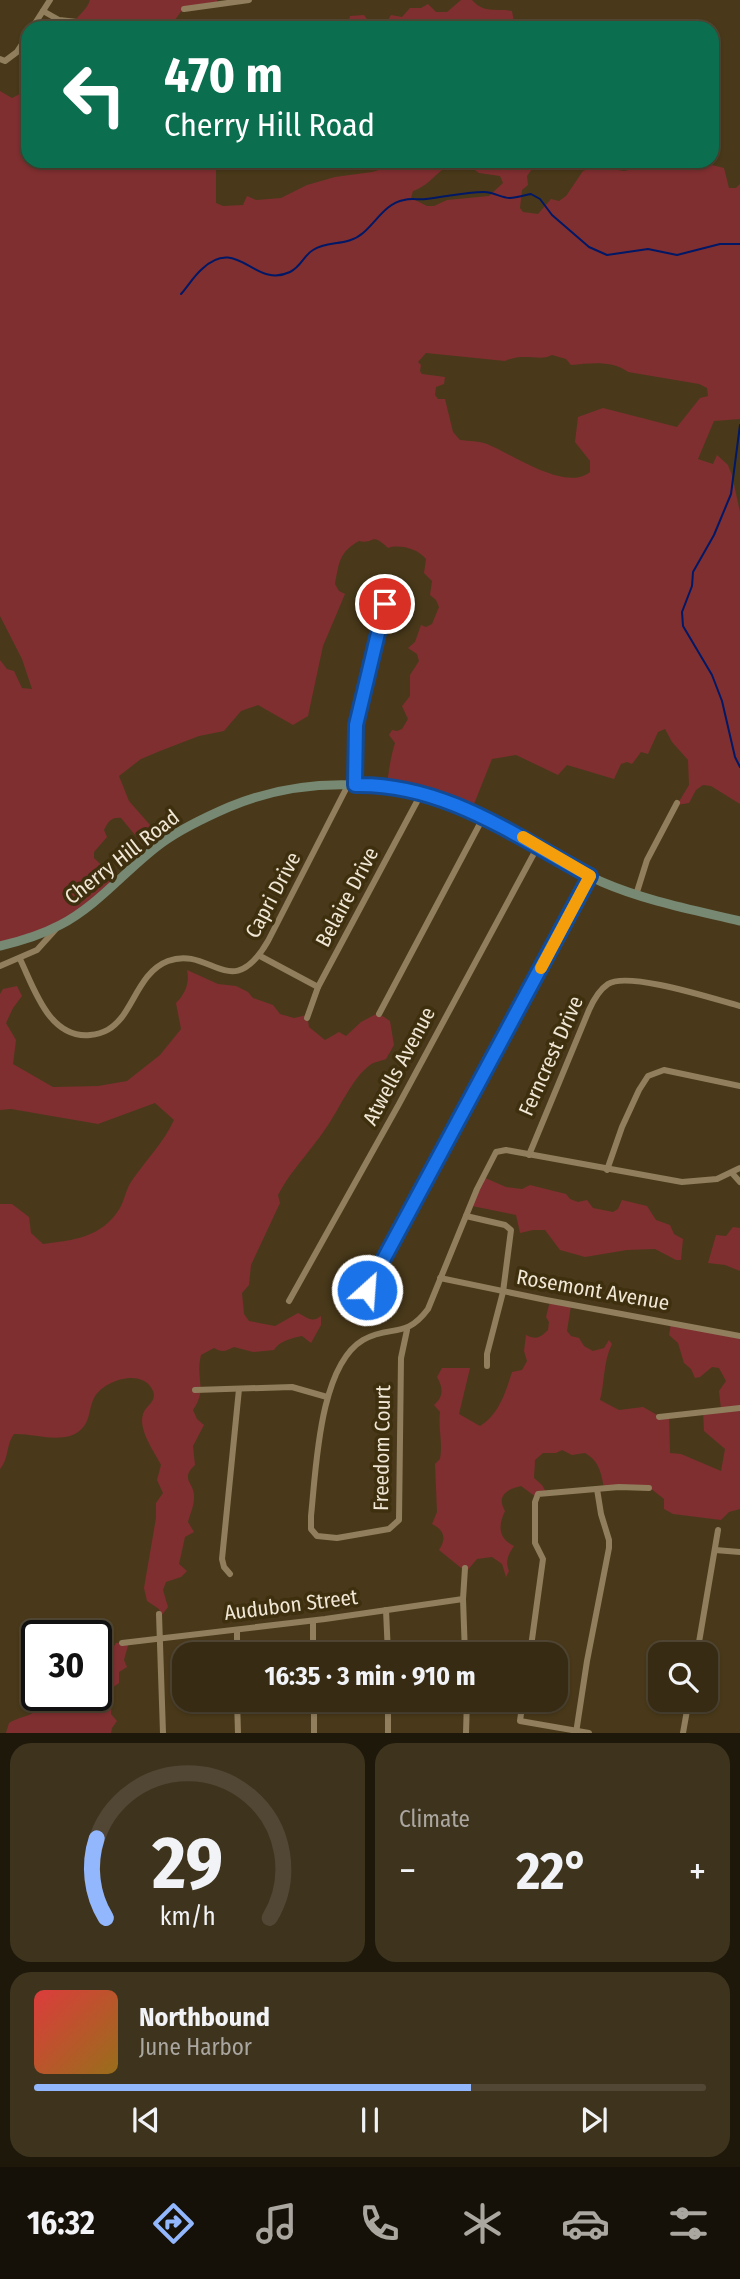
<!DOCTYPE html>
<meta charset="utf-8">
<style>
:root{--surface:#372b14;--page:#3e331d;--text:#f1f3f6;--muted:#aaa7a0;--line:#514734;--accent:#92b7fd}
body{margin:0;font-family:"Fira Sans Condensed",sans-serif;background:var(--page);color:var(--text);height:100vh;display:flex;flex-direction:column;font-size:26px;white-space:nowrap}
*{box-sizing:border-box;margin:0}
p{font-size:23px;color:var(--muted)}
.icon{flex:none;width:38px;height:38px;fill:none;stroke:currentColor;stroke-width:2;stroke-linecap:round;stroke-linejoin:round}
.map{position:relative;height:1733px;overflow:hidden}
.panel{display:flex;flex-direction:column;gap:10px;padding:10px;background:#1e180b;flex:1}
.panel>*{flex:none}
.banner{position:absolute;left:21px;top:21px;width:698px;height:147px;border-radius:21px;box-shadow:0 2px 5px #0004,0 0 0 2px var(--line);background:#0b6e4f;color:#fff;overflow:hidden}
.controls{position:absolute;left:648px;top:1642px;display:grid;gap:14px}
.controls a{display:grid;place-items:center;width:70px;height:70px;border-radius:14px;background:var(--surface);box-shadow:0 2px 5px #0004,0 0 0 2px var(--line);font-size:35px}
.speed{position:absolute;left:21px;top:1620px;display:flex;gap:14px;font-size:35px;font-weight:700;text-align:center}
.speed>*{display:grid;place-content:center;width:91px;height:91px;border-radius:50%;background:var(--surface);box-shadow:0 2px 5px #0004,0 0 0 2px var(--line);line-height:1}
.speed .limit{border:4px solid #111;border-radius:10px;background:#fff;color:#111}
.pin{position:absolute;display:grid;place-items:center;width:60px;height:60px;color:#fff;margin:-30px;border:4px solid #fff;border-radius:50%;box-shadow:0 2px 7px #0007}
.me{position:absolute;width:77px;margin:-38px;rotate:26deg;stroke-linejoin:round;filter:drop-shadow(0 0 5px #0008)}
.turn{display:flex;align-items:center;gap:24px;height:147px;padding:0 28px;font-size:32px}
.turn .icon{width:91px;height:91px;stroke-width:2.5}
.turn b{display:block;font-size:49px;line-height:60px}
.big{font-size:52px;font-weight:700;line-height:1.1}
.panel .card{flex:1;display:flex;flex-direction:column;justify-content:center;gap:10px;min-width:0;padding:0 24px;border-radius:21px;background:var(--page)}
.panel .dial{align-items:center;gap:0}
.dial svg{height:182px;overflow:visible;fill:none;stroke:var(--line);stroke-width:7;stroke-linecap:round;text-anchor:middle}
.dial text{fill:var(--text);stroke:none}
.song{display:flex;align-items:center;gap:21px}
.cover{width:84px;height:84px;border-radius:10px;background:linear-gradient(135deg,hsl(0 70% 55%),hsl(40 70% 35%))}
.played{height:7px;border-radius:4px;background:linear-gradient(90deg,var(--accent) 65%,var(--line) 65%)}
.keys{display:flex;justify-content:space-around;direction:ltr}
.heat{display:flex;justify-content:space-between;align-items:center;font-size:38px;direction:ltr}
.panel .tiles{flex:1;display:grid;gap:10px;grid-template-columns:1fr 1fr}
.card:last-child{grid-column:span 2}
.trip{position:absolute;left:172px;top:1642px;width:396px;height:70px;border-radius:21px;background:var(--surface);box-shadow:0 2px 5px #0004,0 0 0 2px var(--line);font-weight:700;line-height:70px;text-align:center}
.tabs{display:flex;height:112px;justify-content:space-around;align-items:center;background:#161108;color:var(--muted)}
.tabs .icon{width:49px;height:49px}
.tabs .on{color:var(--accent)}
.tabs b{font-size:32px;color:var(--text)}
.map>svg:first-child{display:block}
</style>
<div class="map">
<svg width="740" height="1733" viewBox="0 0 740 1733">
<rect width="100%" height="100%" fill="#49391a"/>
<g fill="#7f2f30" fill-rule="evenodd">
<path d="M90 0H217V3L183 9 174 21V28H71C77 14 87 11 90 0Z"/>
<path d="M461 0H472C484 14 497 8 512 11L515 28H358L349 20 350 16 364 15 371 25 382 26 387 22 391 15 402 17 410 8H421L428 4 436 12H447Z"/>
<path d="M28 77V161H216V203L223 206 243 205 247 196 256 200 281 198 307 185 335 177 372 172 408 161H538L527 176 528 185 522 190 520 208 523 212 538 214 551 199 559 201 566 196 583 171 595 166 624 171 656 164 688 169 708 164 724 168 729 188H736L740 184V419L714 421 698 459 713 464 717 455 728 465 732 475 740 512V804L711 786 703 785 696 790 689 803 677 805 689 785 688 760 672 742 665 729 658 732 648 754 641 752 632 764 627 762 621 764 614 779 567 765 558 775 516 755 492 759 472 809 387 787C388 773 391 756 395 743L389 735 392 730 397 731 402 729 408 719 402 706 410 696V675L419 661 417 654 408 648 415 642 421 625 426 627 432 624 439 607 436 600 430 595 432 581 424 573 426 559C418 549 400 544 388 548 370 531 375 545 359 541 339 552 339 563 335 584L339 591 345 594 323 646 308 716 293 725 258 705 241 711 224 731 199 736 160 751 141 759 119 776 129 801 164 841 149 852 121 818C111 817 108 822 104 830L107 837 94 852V858L117 880 71 919 0 946V660L7 669 14 671 22 688 32 689 22 659 0 616V91L12 98C24 93 25 88 28 77ZM453 163 466 164 479 173 500 176 503 183 489 196 447 200 434 206H427L411 198 413 191C432 184 435 172 453 163ZM426 353 505 361C525 352 539 362 552 355L566 359 571 365C590 363 613 360 628 372L699 384 707 388 708 396 700 398 677 427 603 408 578 417 575 442 590 461V472C566 492 512 454 487 444 479 441 469 441 460 440L453 432 445 399H438L435 395 436 387 444 384 445 377 422 374 420 371 421 365 418 362Z"/>
<path d="M187 970 218 984 236 986 248 992 253 998 273 1005 280 1014 294 1018 307 1015 309 1027 325 1040 339 1032 346 1036 361 1022 378 1013 390 1021 394 1045 386 1059C381 1061 374 1062 370 1065 352 1078 339 1110 326 1128 310 1152 291 1170 278 1195L280 1203 251 1265 249 1285 242 1293 244 1314 249 1321 275 1326 298 1313C308 1318 312 1323 321 1316V1325L311 1343 302 1336C292 1338 279 1341 274 1350L253 1352 234 1347C226 1351 222 1353 214 1348L201 1355C195 1381 208 1388 193 1410L197 1419 204 1425 193 1446 195 1465C179 1480 195 1482 194 1498 194 1506 190 1514 188 1522L194 1532 185 1537 179 1564 187 1571 181 1577 166 1582 163 1590 168 1607 161 1616 159 1609 147 1601 144 1588 156 1518V1503L163 1493 157 1480 161 1465C154 1451 138 1430 143 1414 146 1405 157 1402 153 1391 143 1367 103 1380 94 1398 88 1410 91 1423 78 1432 61 1444 33 1433 14 1434 6 1444 9 1459 0 1469V1204H12L29 1217 31 1233 43 1244C73 1240 102 1238 120 1208 125 1199 126 1188 133 1179 147 1159 164 1142 174 1120L155 1103 98 1124 11 1109 0 1110V994L3 989 17 986 22 996 13 1008 6 1023 16 1040 13 1064 53 1087 98 1086 127 1081 160 1055 181 1029 176 1003C185 994 190 983 187 970Z"/>
<polygon points="483,1177 506,1187 522,1189 530,1185 566,1194 570,1199 578,1202 587,1200 593,1208 613,1212 618,1209 622,1200 647,1206 656,1220 670,1225 674,1234 683,1239 681,1260 676,1260 655,1249 627,1250 585,1257 560,1250 545,1230 533,1230 520,1233 516,1215 472,1206"/>
<polygon points="733,1227 740,1228 740,1271 725,1265 708,1263 716,1235 726,1236"/>
<path d="M550 1301 571 1306 567 1331 571 1336 579 1338 584 1346 593 1351 604 1348 609 1340 612 1344C603 1362 605 1381 600 1400L619 1410 643 1407 659 1416 669 1415 670 1453 681 1454 721 1471 725 1449 704 1431 703 1411 721 1409 719 1391 726 1381 719 1368 712 1367 700 1377 695 1378 691 1369 684 1363 678 1343 669 1335 671 1323 740 1336V1509L729 1512 721 1520 673 1514 664 1509V1499L650 1488H604C601 1472 599 1461 585 1453L572 1455 562 1450 556 1453H543L535 1460 534 1478 542 1485 546 1492 536 1497 521 1486C507 1489 496 1496 505 1511 498 1526 498 1538 514 1546 508 1555 505 1561 509 1571L506 1577 502 1564 492 1557 477 1559 466 1572 439 1550C447 1538 444 1530 432 1524L437 1512 435 1464 440 1459C443 1443 438 1428 440 1412L434 1405C444 1397 443 1387 437 1377L442 1368H470L459 1414 480 1426C499 1415 506 1391 512 1372L522 1370 527 1361 524 1351 526 1335C536 1340 540 1338 548 1330L549 1322 546 1317Z"/>
<path d="M129 1642 124 1660 127 1667 119 1672V1683L112 1688 111 1714 117 1721 112 1728 111 1733H6L9 1723C16 1718 31 1716 35 1711 39 1707 41 1700 44 1696H96V1682L111 1678 114 1673 111 1651 116 1643Z"/>
</g>
<g fill="none" stroke-linecap="round" stroke-linejoin="round">
<g stroke="#001866" stroke-width="2">
<path d="M181 294C188 286 194 276 202 269 238 235 254 289 290 272 301 267 304 255 313 250 328 240 347 247 363 233 376 222 386 203 404 200 411 198 419 200 426 199 446 197 464 192 484 192 494 192 501 198 510 198 517 198 525 195 531 194L540 199 552 215 589 247 607 255 648 249 677 255 720 244H740"/>
<polyline points="740,425 731,494 714,535 693,572 692,586 682,612 683,626 712,675 722,701 735,757 740,767"/>
</g>
<g stroke="#907e5d" stroke-width="6">
<polyline points="184,9 249,0"/>
<polyline points="43,11 59,20 77,22"/>
<polyline points="32,28 50,0"/>
<polyline points="0,59 5,61 17,52 28,35"/>
<polyline points="355,785 356,725 359,708 391,585"/>
<polyline points="636,895 647,860 677,803"/>
<polyline points="260,956 318,987"/>
<path d="M20 959C34 988 49 1039 90 1035 104 1034 113 1028 122 1017 136 998 144 970 168 961 211 945 231 1005 268 941L348 785"/>
<polyline points="0,966 37,950 56,929"/>
<polyline points="379,1014 484,816"/>
<polyline points="307,1018 318,987 421,794"/>
<path d="M529 1155 589 1010C593 1001 599 990 608 984 628 971 714 999 740 1006"/>
<polyline points="607,1170 622,1127 639,1090 648,1076 664,1070 740,1086"/>
<polyline points="732,1173 740,1182"/>
<polyline points="466,1216 505,1225 511,1230 503,1292 487,1354 487,1366"/>
<polyline points="440,1278 546,1300 740,1336"/>
<polyline points="367,1290 590,876"/>
<polyline points="289,1301 399,1104 538,846"/>
<path d="M407 1330 401 1358 399 1520 389 1529 337 1538 317 1536 311 1529V1516C316 1470 319 1366 363 1340 391 1324 405 1340 428 1309L477 1189 496 1152 506 1150 682 1182 717 1179 740 1168"/>
<polyline points="195,1390 292,1387 327,1397"/>
<polyline points="659,1417 740,1408"/>
<polyline points="715,1550 740,1552"/>
<polyline points="465,1568 463,1599 465,1654"/>
<polyline points="230,1574 224,1567 222,1559 239,1389"/>
<polyline points="386,1610 388,1654"/>
<polyline points="159,1614 163,1733"/>
<polyline points="313,1621 313,1654"/>
<polyline points="122,1643 325,1619 463,1599"/>
<polyline points="237,1654 237,1630"/>
<polyline points="530,1654 543,1559 535,1543 535,1502 538,1494 619,1487 649,1488"/>
<polyline points="697,1654 718,1530"/>
<polyline points="237,1699 238,1733"/>
<polyline points="314,1699 314,1733"/>
<polyline points="388,1699 388,1733"/>
<polyline points="523,1699 520,1721 589,1733"/>
<polyline points="466,1733 467,1699"/>
<polyline points="576,1733 587,1661 609,1548 609,1540 601,1514 597,1489"/>
<polyline points="683,1733 689,1699"/>
</g>
<path stroke="#778873" stroke-width="9" d="M0 946C21 941 41 935 60 925 99 905 128 867 163 842 184 827 206 817 229 807 312 772 411 780 491 820 529 838 563 865 602 882 646 901 694 910 740 921"/>
</g>
<g fill="none" stroke-linecap="round" stroke-linejoin="round">
<defs>
<path id="route" d="M367 1290 590 876C515 836 444 783 355 785L356 725 385 604"/>
</defs>
<use href="#route" stroke="#114b97" stroke-width="18"/>
<use href="#route" stroke="#1a73e8" stroke-width="12"/>
<polyline stroke="#f59e0b" stroke-width="12" points="523,837 590,876 541,968"/>
</g>
<g text-anchor="middle" stroke-width="7" stroke-linejoin="round" paint-order="stroke">
<g font-size="21" fill="#f0e7d5" stroke="#3e2f0f">
<text transform="translate(122 857) rotate(-38)" y="7">Cherry Hill Road</text>
<text transform="translate(273 895) rotate(-62)" y="7">Capri Drive</text>
<text transform="translate(347 897) rotate(-62)" y="7">Belaire Drive</text>
<text transform="translate(551 1056) rotate(-66)" y="7">Ferncrest Drive</text>
<text transform="translate(399 1066) rotate(-62)" y="7">Atwells Avenue</text>
<text transform="translate(593 1290) rotate(10)" y="7">Rosemont Avenue</text>
<text transform="translate(382 1448) rotate(-89)" y="7">Freedom Court</text>
<text transform="translate(291 1605) rotate(-7)" y="7">Audubon Street</text>
</g>
</g>
</svg>
<div class="controls">
<a><svg class="icon" aria-label="search" viewBox="0 0 24 24"><circle cx="10" cy="10" r="6"/><path d="M15 15l6 6"/></svg></a>
</div>
<div class="speed"><div class="limit">30</div></div>
<div class="pin" style="left:385px;top:604px;background:#d93025"><svg class="icon" aria-label="arrive" viewBox="0 0 24 24"><path d="M6 21V4h12l-3 4 3 4H6"/></svg></div>
<svg class="me" style="left:367px;top:1290px" viewBox="-20 -20 40 40"><circle r="17" fill="#1a73e8" stroke="#fff" stroke-width="3"/><path d="M0-11L8 9 0 5-8 9z" fill="#fff"/></svg>
<div class="trip">16:35 · 3 min · 910 m</div>
<div class="banner">
<div class="turn"><svg class="icon" aria-label="left" viewBox="0 0 24 24"><path d="M17 20v-9H6M10 6l-5 5 5 5"/></svg><div><b>470 m</b>Cherry Hill Road</div></div>
</div>
</div>
<section class="panel">
<div class="tiles">
<div class="card dial"><svg viewBox="0 0 100 80">
<path d="M14 69A42 42 0 1 1 86 69"/>
<path d="M14 69A42 42 0 0 1 10 34" stroke="#92b7fd"/>
<text x="50" y="56" font-size="32" font-weight="700">29</text>
<text x="50" y="72" font-size="11">km/h</text>
</svg></div>
<div class="card"><p>Climate</p>
<div class="heat"><a>−</a><b class="big">22°</b><a>+</a></div>
</div>
<div class="card">
<div class="song"><i class="cover"></i><div><b>Northbound</b><p>June Harbor</p></div></div>
<div class="played"></div>
<div class="keys"><svg class="icon" aria-label="previous" viewBox="0 0 24 24"><path d="M18 5L8 12l10 7zM5 5v14"/></svg><svg class="icon" aria-label="pause" viewBox="0 0 24 24"><path d="M8 5v14M16 5v14"/></svg><svg class="icon" aria-label="next" viewBox="0 0 24 24"><path d="M6 5l10 7-10 7zM19 5v14"/></svg></div>
</div>
</div>
</section>
<nav class="tabs">
<b>16:32</b>
<svg class="icon on" aria-label="directions" viewBox="0 0 24 24"><path d="M12 3l9 9-9 9-9-9zM9 14v-3h6M13 9l2 2-2 2"/></svg>
<svg class="icon" aria-label="music" viewBox="0 0 24 24"><path d="M9 18V5l10-2v13"/><circle cx="6" cy="18" r="3"/><circle cx="16" cy="16" r="3"/></svg>
<svg class="icon" aria-label="phone" viewBox="0 0 24 24"><path d="M5 4h4l2 5-3 2q2 4 5 5l2-3 5 2v4C11 20 4 13 5 4z"/></svg>
<svg class="icon" aria-label="climate" viewBox="0 0 24 24"><path d="M12 3v18M4 7l16 10M4 17L20 7"/></svg>
<svg class="icon" aria-label="car" viewBox="0 0 24 24"><path d="M5 17H2v-5l4-1 3-4h7l3 4 3 1v5h-3M9 17h6M6 11h13"/><circle cx="7" cy="17" r="2"/><circle cx="17" cy="17" r="2"/></svg>
<svg class="icon" aria-label="filters" viewBox="0 0 24 24"><path d="M4 7h16M4 17h16"/><circle cx="9" cy="7" r="2"/><circle cx="15" cy="17" r="2"/></svg>
</nav>
